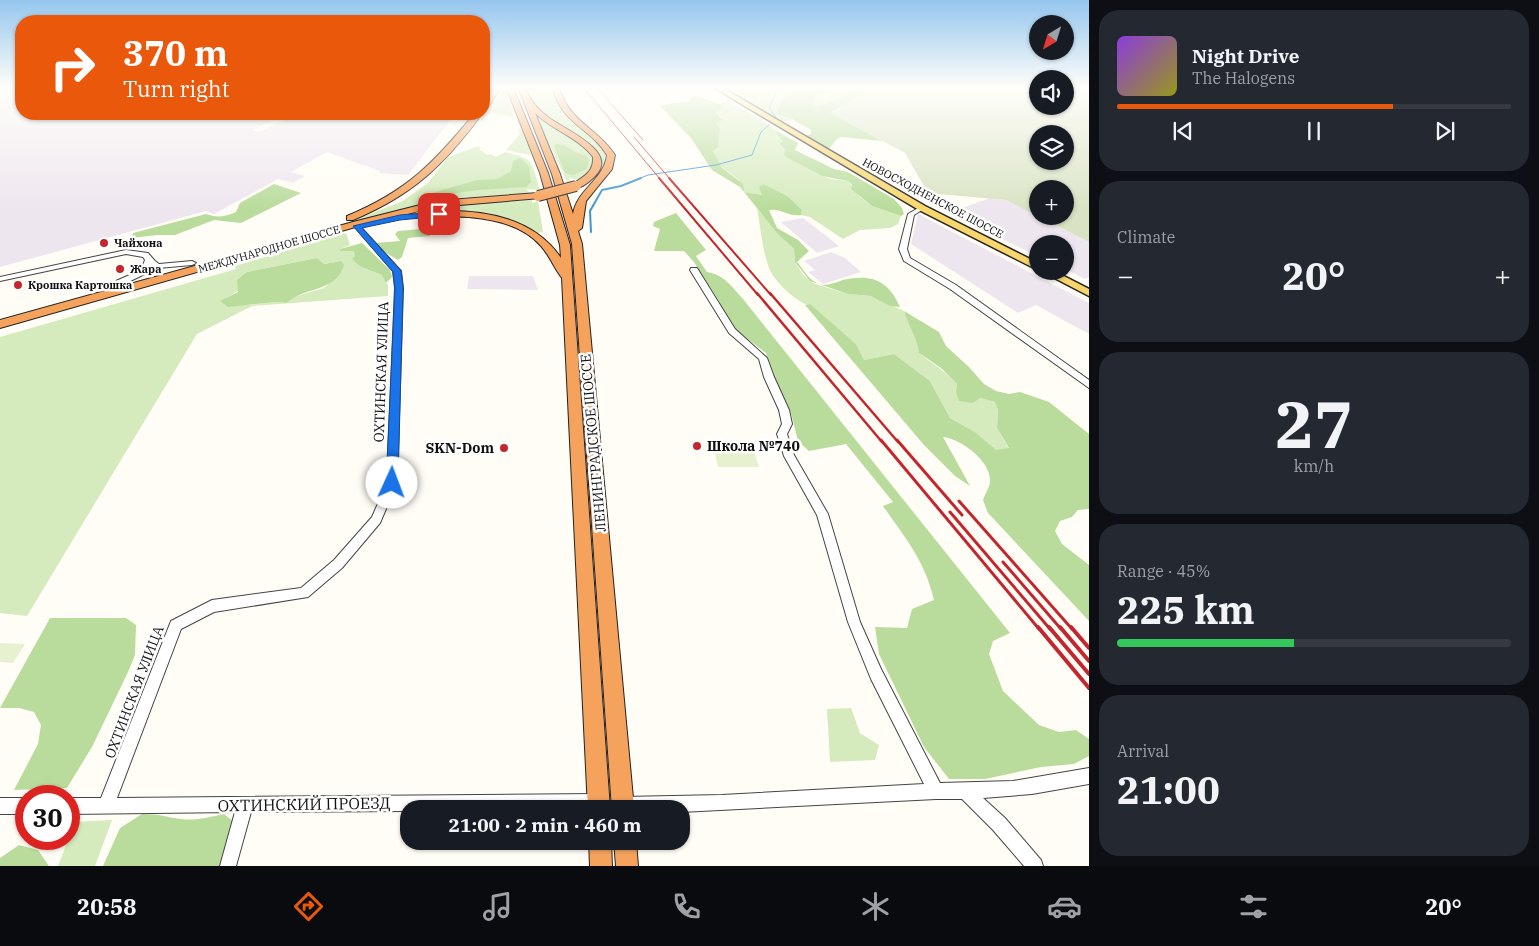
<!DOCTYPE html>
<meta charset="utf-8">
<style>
:root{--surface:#171b24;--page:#242831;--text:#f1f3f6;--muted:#9ea1a6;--line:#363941;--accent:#ea580c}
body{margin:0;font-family:"IBM Plex Serif",serif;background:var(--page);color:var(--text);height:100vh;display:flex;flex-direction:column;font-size:19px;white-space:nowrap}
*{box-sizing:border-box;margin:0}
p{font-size:16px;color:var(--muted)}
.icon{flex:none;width:28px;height:28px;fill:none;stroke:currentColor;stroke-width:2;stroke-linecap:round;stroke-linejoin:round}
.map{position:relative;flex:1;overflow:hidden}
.details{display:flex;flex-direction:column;gap:10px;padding:10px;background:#0d0f14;width:450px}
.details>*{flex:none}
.guide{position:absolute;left:15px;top:15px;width:475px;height:105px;border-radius:20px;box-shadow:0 1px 4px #0004;background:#ea580c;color:#fff;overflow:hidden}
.needle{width:32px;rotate:218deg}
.controls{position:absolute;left:1029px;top:15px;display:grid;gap:10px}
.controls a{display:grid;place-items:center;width:45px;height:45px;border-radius:50%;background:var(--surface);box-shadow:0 1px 4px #0004;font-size:25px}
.speed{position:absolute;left:15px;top:785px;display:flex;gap:10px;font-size:25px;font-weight:700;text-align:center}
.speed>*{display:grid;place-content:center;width:65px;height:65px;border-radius:50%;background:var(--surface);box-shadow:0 1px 4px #0004;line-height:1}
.speed .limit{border:8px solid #d22;background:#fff;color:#111}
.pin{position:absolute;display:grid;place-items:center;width:42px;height:42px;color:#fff;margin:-21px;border-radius:10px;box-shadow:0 2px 8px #0006}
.me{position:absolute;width:55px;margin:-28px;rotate:2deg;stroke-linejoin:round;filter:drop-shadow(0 0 4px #0008)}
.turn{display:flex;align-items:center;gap:18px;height:105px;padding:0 25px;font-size:22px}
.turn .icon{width:65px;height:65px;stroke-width:2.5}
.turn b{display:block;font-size:35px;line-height:42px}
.big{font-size:38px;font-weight:700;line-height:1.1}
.details .widget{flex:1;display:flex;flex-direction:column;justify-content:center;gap:8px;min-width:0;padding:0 18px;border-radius:20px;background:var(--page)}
.details .dial{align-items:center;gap:0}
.dial b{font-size:65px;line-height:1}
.song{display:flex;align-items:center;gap:15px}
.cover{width:60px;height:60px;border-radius:8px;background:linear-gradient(135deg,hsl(270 70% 55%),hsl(60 70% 35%))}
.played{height:5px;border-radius:2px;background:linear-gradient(90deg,var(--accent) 70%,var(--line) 70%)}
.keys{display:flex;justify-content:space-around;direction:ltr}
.heat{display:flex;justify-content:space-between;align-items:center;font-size:28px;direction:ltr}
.charge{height:8px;border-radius:4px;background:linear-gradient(90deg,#34c759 45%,var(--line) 0)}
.trip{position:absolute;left:400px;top:800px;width:290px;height:50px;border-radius:20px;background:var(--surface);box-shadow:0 1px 4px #0004;font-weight:700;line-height:50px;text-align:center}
.tabs{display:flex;height:80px;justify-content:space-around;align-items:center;background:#090b0e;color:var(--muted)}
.tabs .icon{width:35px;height:35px}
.tabs .selected{color:var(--accent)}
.tabs b{font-size:22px;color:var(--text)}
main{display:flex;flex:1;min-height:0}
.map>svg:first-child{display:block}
</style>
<main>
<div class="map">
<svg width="1089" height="866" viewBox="0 0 1089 866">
<rect width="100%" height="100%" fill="#fffdf5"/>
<g fill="#eee6ef">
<polygon points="0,87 21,87 21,114 286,114 253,130 259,132 296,114 454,115 408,175 379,173 380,171 327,152 291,172 305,176 293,183 278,179 214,214 206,211 0,267"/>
<polygon points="990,198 1006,200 1089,242 1089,277 1085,279 1065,269 1065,244 1038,244 1037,256 948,213"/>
<polygon points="918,214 1089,303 1089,334 1036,305 1018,313 911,244"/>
<polygon points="803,218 839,246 817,253 781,222"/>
<polygon points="831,252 845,258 861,272 823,284 808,272 815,270 804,261"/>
<polygon points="469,276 533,276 538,290 467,289"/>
</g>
<g fill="#d5ebbd" fill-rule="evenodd">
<polygon points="502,87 504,87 514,117 490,113 483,122 480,118 500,93"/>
<path d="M528 87H550C554 98 558 108 565 116 577 130 604 139 607 159L602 171C607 137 561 132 541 112 535 105 532 96 528 87Z"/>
<polygon points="722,87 795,87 794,93 783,101 783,117 792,119 791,121 779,121"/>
<polygon points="832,87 862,87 841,100 814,106 812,103 820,94 834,92"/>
<path d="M727 102C742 108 777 126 783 141L779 143 793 160 816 173 830 179 848 181 860 197 872 206 901 216 898 224 890 228 860 230 843 239 810 217 801 215 802 210 789 197 764 184 762 195 744 192 739 180 719 165 713 151 718 146 720 128 716 123 721 117 716 112 721 110 722 105 720 103Z"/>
<path d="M536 115C548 122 593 147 594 162 594 170 586 175 580 180L569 178 570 183 568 184Z"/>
<polygon points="521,129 531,154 530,155 506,150 520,134 518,130"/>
<path d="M476 147H481L479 149 487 155 491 154 496 157 505 152C536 159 531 162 540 190L526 189 531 194 454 198 338 226 401 202 428 183 448 157Z"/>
<polygon points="532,200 532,203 538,201 543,232 537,233 508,221 424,212 409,214 457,204"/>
<path d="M757 209 794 249 795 262 803 275 815 284 848 294 871 296 904 311C908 326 917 338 919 353 933 364 945 371 957 384L956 392 995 402 998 411 997 428 1009 449 996 451 975 432 950 418 930 381 894 354 864 360 856 344 810 305C799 305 774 281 770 270 762 252 761 228 757 209Z"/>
<path d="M346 233 350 245 340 249 354 251 361 267 382 275 388 285V296L252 306 197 334 27 616 0 613V337L236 269 235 266ZM317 258 324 264 341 261 340 274 324 288 293 297 287 303 276 302 250 305 221 301 238 291 247 272Z"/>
<polygon points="851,708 860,733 879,745 875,760 830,762 827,709"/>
<polygon points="112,820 95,866 58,866 75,822"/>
</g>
<g fill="#b9dc9c" fill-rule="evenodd">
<path d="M795 87H832L835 92 820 94 812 103 815 106C836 104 854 87 874 87L830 113 877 87 1038 106H1065L1089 172 987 163 835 115 882 141 841 137 836 140 830 148 818 145 806 136 811 134V130L792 119 776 114 784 98 794 93ZM1038 134H1065V161H1038Z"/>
<path d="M697 96 723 105 721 110 716 112 722 120 716 123 720 128 718 147 713 151 721 167 743 184 744 192 762 195 759 187 764 184 789 197 802 210 801 215C789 217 780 208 769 210L777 228 798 240 809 251 797 262C805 271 810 283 823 285 829 285 837 282 843 280 870 274 888 279 900 307L890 306 871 296 848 294 810 281 795 262 794 249 777 233 740 187 712 170 691 138 660 106C671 102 679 104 690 101L691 97Z"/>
<polygon points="773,129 798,143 795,150 834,169 848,172 894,199 902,208 904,214 901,216 872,206 851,189 852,185 848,181 822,176 786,157 784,153 785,150 779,143 783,141"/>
<polygon points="556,144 564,145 575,152 587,156 589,160 587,169 573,175 565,173 554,146"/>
<polygon points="520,158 529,166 531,182 526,187 477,190 418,199 425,195 477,180 497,179 511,171 513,161"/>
<path d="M274 184 301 193 241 223 214 220 175 235H157L132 238 133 233 206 214C217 218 225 217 236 212L240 203Z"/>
<path d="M676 213 706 250 696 256 707 272C725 275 732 287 743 299L1010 633 993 641 989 654 1003 691 1039 725 1059 732 1076 730 1089 739V756L1074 764 1041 767 985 779H949L924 747 879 654 875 627 907 628 912 609 934 600C925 561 906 539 883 506L893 502 846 444 809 451 798 441 791 413 770 367 766 353 733 328 722 314 719 301 694 262 684 251H654L660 229 653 226 654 222Z"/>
<polygon points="421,229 431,233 430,236 408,238 402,257 398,260 383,251 375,243 400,241 395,234 398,231"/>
<polygon points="362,243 390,270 392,277 386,283 382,275 361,267 352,259 355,256 354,251 341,251 340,249"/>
<path d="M317 258 324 264 341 261 344 265C336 293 304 286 287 303L276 302 228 307 220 301 238 292 237 280 247 272Z"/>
<path d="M810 304 856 344 864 360 894 354 930 381 950 418 975 432 996 450 1009 448 997 428 998 411 995 402 980 398 973 403 959 401 956 392 957 384 941 368 919 353C917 338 908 326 904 311L939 332 946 346 969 367 984 384 996 391 1009 394 1020 392 1049 402 1089 434V509L1078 510 1072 517 1060 521 1055 531 1062 544 1089 565V621L988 513 983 500C985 494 990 487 990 481 991 461 961 439 943 437L970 486 955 476 924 445 805 305Z"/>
<polygon points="50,618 126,618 136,625 135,655 128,672 92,747 67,788 14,790 38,744 41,725 34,712 19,708 0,708"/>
<path d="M142 814C160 814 165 817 181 819 195 821 210 817 224 814L233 821 220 866H103L120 828Z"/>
<polygon points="19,845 38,850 49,866 0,866 0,858"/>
</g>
<path fill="#d9e3c4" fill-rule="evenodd" d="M874 87H1037L1038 106H1065V87H1089V242L1038 216H1065V189H1038L1037 216 1006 200 928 193 905 153 830 113ZM1038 134H1065V161H1038Z"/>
<g fill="#e6f2cf">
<polygon points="713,446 752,446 759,467 718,467"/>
<polygon points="0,643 25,644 13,663 0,662"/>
</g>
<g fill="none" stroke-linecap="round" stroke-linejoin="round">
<g stroke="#3f96cf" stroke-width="1">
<polyline points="777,119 769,107 779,87"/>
<polyline points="638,179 648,175 716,165 752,155 761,132 769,125"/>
</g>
<polyline stroke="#3f96cf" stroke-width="2" points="591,232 590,211 602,190 621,186 641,178"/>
<defs>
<g id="minor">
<polygon points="920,207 925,208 914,215 907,249 910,258 956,285 1089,380 1089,388 950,289 904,261 899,249 908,214"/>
<polygon points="357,224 359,225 401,271 403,288 397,483 380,523 342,568 308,597 214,612 181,629 117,798 598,794 603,797 606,802 603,807 600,809 409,809 409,811 251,812 236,866 220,866 235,812 69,814 69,798 101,798 171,621 212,600 301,588 334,560 372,517 387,483 395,288 393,271 355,227 355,225"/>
<polygon points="126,250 148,253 155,261 159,264 192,261 196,263 192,265 158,268 150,265 147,273 122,285 116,285 116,281 141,270 145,260 143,257 126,254 0,281 0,277"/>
<polygon points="691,268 697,268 735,329 767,358 774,377 789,410 792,424 787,434 794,455 828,514 860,622 881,669 940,783 1013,781 1089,768 1089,784 1032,794 983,798 1005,818 1041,860 1043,866 1024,866 993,830 962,799 936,799 681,812 681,809 617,809 615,805 618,800 623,797 722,795 924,784 871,679 848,622 817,515 784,456 777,434 782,424 779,410 764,377 759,359 729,333 690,270"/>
<rect x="0" y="798" width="26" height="16"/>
</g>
<g id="major">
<polygon points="713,87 721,87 925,206 1038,263 1038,270 919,210"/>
<polygon points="1041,271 1054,271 1089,289 1089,296"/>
</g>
<g id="highway">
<polygon points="494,87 501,87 487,109 484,109 484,102"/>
<path d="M506 87H513L548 173 570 245 610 809H588L562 278C554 268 550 256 541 246 516 218 472 216 437 216 429 217 417 220 411 215 418 209 432 211 441 211 486 210 534 218 561 258L560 245 540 173Z"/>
<path d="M518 87H525C530 100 537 109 548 117 564 130 623 152 593 178 588 183 580 189 573 188V184C584 176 594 172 593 157 578 137 552 130 535 113L560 174 573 214C577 189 604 180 607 155 589 126 563 126 552 87H559C570 124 596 126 615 155L612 169 586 201 582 228 578 231 582 244 634 809H612L572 244 552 174Z"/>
<path d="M474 114H482C444 165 413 195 353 220H347V216C407 191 434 163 474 114Z"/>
<polygon points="538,193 541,194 541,198 436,207 359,226 0,328 0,320 353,222 436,201"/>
<polygon points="589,841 611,841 612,866 590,866"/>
<polygon points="614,841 636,841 638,866 616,866"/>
</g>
</defs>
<use href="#minor" stroke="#444" stroke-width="2"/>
<use href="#major" stroke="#222" stroke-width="3"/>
<use href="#highway" stroke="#222" stroke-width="2"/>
<use href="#minor" fill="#fff" fill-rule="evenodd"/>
<use href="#major" fill="#f9d66b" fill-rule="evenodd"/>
<use href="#highway" fill="#f5a25d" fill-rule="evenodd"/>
<g stroke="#c4262e" stroke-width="1">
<polyline points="583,87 660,179"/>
<polyline points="596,87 643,140"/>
<polyline points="634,137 670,179"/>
</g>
<g stroke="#c4262e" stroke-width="2">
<polyline points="659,178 758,295"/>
<polyline points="669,178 771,295"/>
</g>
<g stroke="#c4262e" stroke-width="2.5">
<polyline points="757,293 882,442"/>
<polyline points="770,293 898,442"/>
</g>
<g stroke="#c4262e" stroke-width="3">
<polyline points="881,440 1039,629"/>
<polyline points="897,440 962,515"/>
<polyline points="959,501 1072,629"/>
<polyline points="950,512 1050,629"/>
<polyline points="1003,562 1061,629"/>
</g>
<g stroke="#c4262e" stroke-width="4">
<polyline points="1038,627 1089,688"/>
<polyline points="1049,627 1089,674"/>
<polyline points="1060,627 1089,661"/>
<polyline points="1071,627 1089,648"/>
</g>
<defs>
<polyline id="highway-bridge" points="538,196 576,186"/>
</defs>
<use href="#highway-bridge" stroke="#222" stroke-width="12" stroke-linecap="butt"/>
<use href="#highway-bridge" stroke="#f5a25d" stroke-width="10"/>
</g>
<linearGradient id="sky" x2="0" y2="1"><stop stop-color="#95c6ee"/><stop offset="0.42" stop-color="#fffefa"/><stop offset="1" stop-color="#fffefa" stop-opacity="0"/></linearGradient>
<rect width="1089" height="209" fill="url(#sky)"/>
<polygon fill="#1a73e8" stroke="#114b97" points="439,212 441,213 441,216 400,220 362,228 401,271 403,288 398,483 392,488 386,483 395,288 393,272 353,226 400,215"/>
<g fill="#c4262e" stroke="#fff" stroke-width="2">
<circle cx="104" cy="243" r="5"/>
<circle cx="120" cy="269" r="5"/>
<circle cx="18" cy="285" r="5"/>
<circle cx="697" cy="446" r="5"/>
<circle cx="504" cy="448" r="5"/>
</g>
<g text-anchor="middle" stroke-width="5" stroke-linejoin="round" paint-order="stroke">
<g font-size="11" fill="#111" stroke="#fff">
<text transform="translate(933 198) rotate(28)" y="4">НОВОСХОДНЕНСКОЕ ШОССЕ</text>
<text transform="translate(269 249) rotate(-16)" y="4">МЕЖДУНАРОДНОЕ ШОССЕ</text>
</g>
<g font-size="11" font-weight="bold" fill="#111" stroke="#fff" text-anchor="start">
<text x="114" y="247">Чайхона</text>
<text x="130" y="273">Жара</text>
<text x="28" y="289">Крошка Картошка</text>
</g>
<g font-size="14" fill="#111" stroke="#fff">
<text transform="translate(381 372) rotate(-88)" y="5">ОХТИНСКАЯ УЛИЦА</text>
<text transform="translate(593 443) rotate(-95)" y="5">ЛЕНИНГРАДСКОЕ ШОССЕ</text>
<text transform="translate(134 692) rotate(-69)" y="5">ОХТИНСКАЯ УЛИЦА</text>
</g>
<g font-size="14" font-weight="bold" fill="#111" stroke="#fff" text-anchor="start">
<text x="707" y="451">Школа №740</text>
<text x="494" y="453" text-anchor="end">SKN-Dom</text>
</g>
<g font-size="16" fill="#111" stroke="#fff">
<text transform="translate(304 804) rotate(-1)" y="6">ОХТИНСКИЙ ПРОЕЗД</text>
</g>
</g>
</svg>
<div class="controls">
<a><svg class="needle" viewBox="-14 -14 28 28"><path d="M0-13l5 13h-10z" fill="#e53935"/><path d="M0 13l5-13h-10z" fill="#9ea1a6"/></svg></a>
<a><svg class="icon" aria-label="sound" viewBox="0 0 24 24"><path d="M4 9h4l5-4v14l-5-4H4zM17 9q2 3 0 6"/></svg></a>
<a><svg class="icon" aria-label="layers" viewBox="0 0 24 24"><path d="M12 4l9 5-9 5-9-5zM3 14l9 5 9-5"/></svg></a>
<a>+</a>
<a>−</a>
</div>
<div class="speed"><div class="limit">30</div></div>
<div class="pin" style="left:439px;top:214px;background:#d93025"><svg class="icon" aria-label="arrive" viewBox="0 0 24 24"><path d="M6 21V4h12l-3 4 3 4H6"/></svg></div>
<svg class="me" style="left:392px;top:483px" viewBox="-20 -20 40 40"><circle r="19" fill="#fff"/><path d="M0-13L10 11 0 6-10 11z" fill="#1a73e8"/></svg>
<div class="trip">21:00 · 2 min · 460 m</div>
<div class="guide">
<div class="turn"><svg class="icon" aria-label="right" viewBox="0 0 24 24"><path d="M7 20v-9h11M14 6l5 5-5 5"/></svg><div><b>370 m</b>Turn right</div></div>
</div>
</div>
<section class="details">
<div class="widget">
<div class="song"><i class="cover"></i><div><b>Night Drive</b><p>The Halogens</p></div></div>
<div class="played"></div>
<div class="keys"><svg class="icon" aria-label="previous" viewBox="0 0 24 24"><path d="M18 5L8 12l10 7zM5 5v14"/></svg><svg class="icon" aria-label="pause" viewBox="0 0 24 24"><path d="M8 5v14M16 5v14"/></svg><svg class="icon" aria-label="next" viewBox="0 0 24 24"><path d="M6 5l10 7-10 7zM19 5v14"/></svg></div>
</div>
<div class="widget"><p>Climate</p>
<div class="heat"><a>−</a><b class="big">20°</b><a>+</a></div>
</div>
<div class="widget dial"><b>27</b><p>km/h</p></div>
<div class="widget"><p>Range · 45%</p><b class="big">225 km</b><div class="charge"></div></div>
<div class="widget"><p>Arrival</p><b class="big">21:00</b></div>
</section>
</main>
<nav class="tabs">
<b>20:58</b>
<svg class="icon selected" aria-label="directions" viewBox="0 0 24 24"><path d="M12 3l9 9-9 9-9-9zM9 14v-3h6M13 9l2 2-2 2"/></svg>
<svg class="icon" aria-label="music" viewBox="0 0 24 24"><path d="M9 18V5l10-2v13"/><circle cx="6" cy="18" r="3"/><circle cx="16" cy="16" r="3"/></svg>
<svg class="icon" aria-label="phone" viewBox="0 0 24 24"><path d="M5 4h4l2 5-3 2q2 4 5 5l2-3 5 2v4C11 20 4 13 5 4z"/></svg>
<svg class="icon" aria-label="climate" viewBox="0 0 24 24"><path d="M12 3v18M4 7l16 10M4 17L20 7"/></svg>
<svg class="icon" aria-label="car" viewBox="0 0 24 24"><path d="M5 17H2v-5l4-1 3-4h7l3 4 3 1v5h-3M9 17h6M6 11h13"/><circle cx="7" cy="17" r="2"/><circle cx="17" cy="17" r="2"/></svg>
<svg class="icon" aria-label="filters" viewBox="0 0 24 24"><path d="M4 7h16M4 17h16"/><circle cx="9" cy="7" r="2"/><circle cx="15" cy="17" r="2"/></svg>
<b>20°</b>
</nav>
